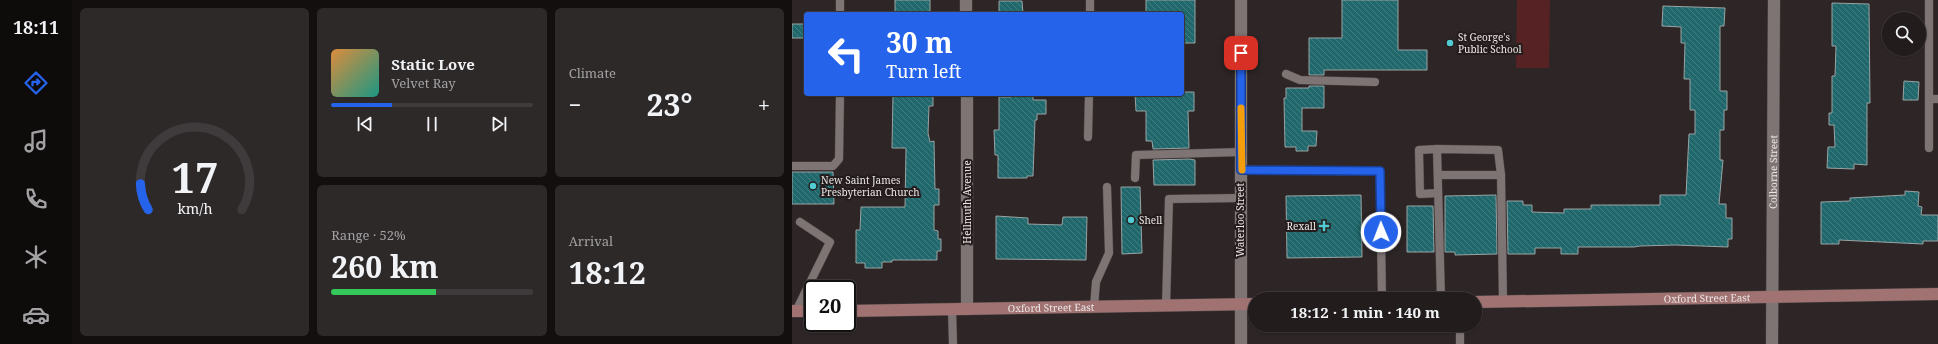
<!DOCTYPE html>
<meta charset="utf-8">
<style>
:root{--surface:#221c1c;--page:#2e2929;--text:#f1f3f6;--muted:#a2a1a3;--line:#3f3a3b;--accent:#2563eb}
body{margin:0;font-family:"Noto Serif",serif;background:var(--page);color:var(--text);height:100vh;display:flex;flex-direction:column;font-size:15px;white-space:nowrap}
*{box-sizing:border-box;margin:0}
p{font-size:13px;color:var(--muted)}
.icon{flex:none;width:22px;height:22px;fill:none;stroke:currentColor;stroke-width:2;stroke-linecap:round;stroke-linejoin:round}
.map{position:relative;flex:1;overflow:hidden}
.details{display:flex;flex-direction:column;gap:8px;padding:8px;background:#130f0f;width:720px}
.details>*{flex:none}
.top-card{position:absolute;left:12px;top:12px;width:380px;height:84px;border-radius:4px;box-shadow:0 1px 3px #0004,0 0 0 1px var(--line);background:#2563eb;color:#fff;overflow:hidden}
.buttons{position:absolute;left:1090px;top:12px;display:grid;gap:8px}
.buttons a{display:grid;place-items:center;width:44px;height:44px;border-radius:50%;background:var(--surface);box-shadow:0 1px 3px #0004,0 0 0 1px var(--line);font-size:20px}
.speed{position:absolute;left:12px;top:280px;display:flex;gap:8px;font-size:20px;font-weight:700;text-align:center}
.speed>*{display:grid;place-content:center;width:52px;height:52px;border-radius:50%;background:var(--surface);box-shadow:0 1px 3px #0004,0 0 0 1px var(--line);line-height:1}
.speed .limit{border:2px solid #111;border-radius:6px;background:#fff;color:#111}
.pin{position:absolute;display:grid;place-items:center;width:34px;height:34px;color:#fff;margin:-17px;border-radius:8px;box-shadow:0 2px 6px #0006}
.me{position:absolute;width:44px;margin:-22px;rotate:359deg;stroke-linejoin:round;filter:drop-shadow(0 0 3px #0008)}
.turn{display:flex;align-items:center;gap:14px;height:84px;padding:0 16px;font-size:18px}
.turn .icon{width:52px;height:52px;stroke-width:2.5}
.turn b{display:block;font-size:28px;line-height:34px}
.big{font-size:30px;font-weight:700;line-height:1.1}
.details .tile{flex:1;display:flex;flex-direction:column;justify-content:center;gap:6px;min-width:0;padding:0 14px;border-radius:6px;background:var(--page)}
.details .dial{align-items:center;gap:0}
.dial svg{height:104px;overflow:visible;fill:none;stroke:var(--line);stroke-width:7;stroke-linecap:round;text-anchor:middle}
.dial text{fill:var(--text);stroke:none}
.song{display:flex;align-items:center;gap:12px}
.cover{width:48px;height:48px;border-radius:6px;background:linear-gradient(135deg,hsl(30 70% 55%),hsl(170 70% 35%))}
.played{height:4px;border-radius:2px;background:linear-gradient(90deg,var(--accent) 30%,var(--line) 30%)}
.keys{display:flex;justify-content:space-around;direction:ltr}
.heat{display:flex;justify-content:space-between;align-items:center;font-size:22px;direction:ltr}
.charge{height:6px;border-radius:3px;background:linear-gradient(90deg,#34c759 52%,var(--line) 0)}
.details .tiles{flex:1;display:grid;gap:8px;grid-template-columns:repeat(3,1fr)}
.tile:first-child{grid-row:span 2}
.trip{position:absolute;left:456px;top:292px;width:234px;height:40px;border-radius:20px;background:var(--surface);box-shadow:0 1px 3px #0004,0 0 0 1px var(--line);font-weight:700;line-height:40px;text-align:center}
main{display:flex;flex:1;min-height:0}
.tab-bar{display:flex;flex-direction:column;width:72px;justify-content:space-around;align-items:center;background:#0e0b0b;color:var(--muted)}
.tab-bar .icon{width:28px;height:28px}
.tab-bar .selected{color:var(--accent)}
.tab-bar b{font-size:18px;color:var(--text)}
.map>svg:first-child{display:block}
</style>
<main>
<nav class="tab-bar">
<b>18:11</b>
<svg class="icon selected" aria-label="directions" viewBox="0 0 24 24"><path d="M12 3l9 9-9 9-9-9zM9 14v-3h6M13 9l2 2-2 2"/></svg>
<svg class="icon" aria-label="music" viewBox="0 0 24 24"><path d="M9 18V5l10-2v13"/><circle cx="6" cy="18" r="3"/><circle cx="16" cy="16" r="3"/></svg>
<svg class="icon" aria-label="phone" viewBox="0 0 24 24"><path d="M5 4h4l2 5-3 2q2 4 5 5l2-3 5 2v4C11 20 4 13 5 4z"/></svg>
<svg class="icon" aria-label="climate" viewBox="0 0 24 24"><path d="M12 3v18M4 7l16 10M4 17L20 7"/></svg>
<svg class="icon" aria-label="car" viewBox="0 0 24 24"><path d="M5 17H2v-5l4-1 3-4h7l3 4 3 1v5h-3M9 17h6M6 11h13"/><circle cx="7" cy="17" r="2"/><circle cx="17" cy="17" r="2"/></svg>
</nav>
<section class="details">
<div class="tiles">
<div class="tile dial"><svg viewBox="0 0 100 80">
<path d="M14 69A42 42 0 1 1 86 69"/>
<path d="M14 69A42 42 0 0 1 8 49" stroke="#2563eb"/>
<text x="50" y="56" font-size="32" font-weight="700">17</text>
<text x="50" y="72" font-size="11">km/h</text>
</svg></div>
<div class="tile">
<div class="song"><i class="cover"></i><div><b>Static Love</b><p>Velvet Ray</p></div></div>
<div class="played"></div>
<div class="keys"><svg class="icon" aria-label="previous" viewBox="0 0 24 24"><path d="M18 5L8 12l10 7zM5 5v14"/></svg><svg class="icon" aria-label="pause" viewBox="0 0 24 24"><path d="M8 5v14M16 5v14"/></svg><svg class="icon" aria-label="next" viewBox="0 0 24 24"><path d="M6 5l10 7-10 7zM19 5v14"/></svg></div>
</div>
<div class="tile"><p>Climate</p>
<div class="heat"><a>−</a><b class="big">23°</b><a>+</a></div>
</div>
<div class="tile"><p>Range · 52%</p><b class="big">260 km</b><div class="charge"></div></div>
<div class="tile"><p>Arrival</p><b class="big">18:12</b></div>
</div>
</section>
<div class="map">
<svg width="1146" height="344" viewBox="0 0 1146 344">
<defs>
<pattern id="building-back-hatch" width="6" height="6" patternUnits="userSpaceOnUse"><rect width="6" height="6" fill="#20686c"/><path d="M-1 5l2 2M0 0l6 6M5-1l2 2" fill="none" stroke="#417e81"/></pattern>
</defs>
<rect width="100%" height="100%" fill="#2e2626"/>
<polygon fill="#562224" points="725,0 758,0 757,68 724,68"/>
<g fill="url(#building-back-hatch)" stroke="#99a3a4">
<rect x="103" y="0" width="35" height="14"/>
<polygon points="354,0 403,0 403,43 390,43 390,14 354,14"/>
<polygon points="550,0 606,0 606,50 635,50 635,70 532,70 532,75 517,75 517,38 550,38"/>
<polygon points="207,1 230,1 231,14 207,14"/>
<polygon points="1040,3 1077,4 1078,103 1075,103 1075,165 1062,164 1062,169 1035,168 1036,147 1043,147 1042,125 1037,125 1037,113 1040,113 1040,76 1043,76 1044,46 1040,46"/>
<polygon points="871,6 933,8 932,26 928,26 928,91 935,91 935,110 932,110 932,130 928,130 928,160 931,160 927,204 934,204 934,218 940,218 940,239 936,239 936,247 883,245 848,246 842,247 786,247 786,254 769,254 769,248 743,248 743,254 716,254 715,201 731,201 731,205 740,205 740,212 772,213 772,209 799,209 799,205 868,205 868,195 894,195 897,134 903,134 903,110 898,110 898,79 892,79 893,43 889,43 889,27 870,26"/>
<rect x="0" y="24" width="14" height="14"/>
<polygon points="1112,81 1127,82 1126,100 1111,100"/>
<polygon points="517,86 532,86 532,108 510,108 510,131 525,131 524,146 516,146 516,151 504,151 504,147 493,147 492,98 494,98 494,88 517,88"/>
<polygon points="390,92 402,92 402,111 396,111 397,148 361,149 360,141 354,141 354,111 344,111 343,94 390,94"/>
<polygon points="101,94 141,94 141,106 137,106 136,133 138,142 142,141 143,189 147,189 147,205 142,205 142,230 146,231 146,239 149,239 149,251 145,251 145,260 100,260 100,262 90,262 90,268 73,268 73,263 64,263 64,230 68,230 69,207 113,207 114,148 100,148"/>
<polygon points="219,94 241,94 241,100 254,100 254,114 245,114 245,120 243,120 241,176 235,176 235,178 206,178 206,155 203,155 202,130 207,130 207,97 219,97"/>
<polygon points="397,159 403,160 403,185 362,185 361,160"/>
<polygon points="0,172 41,172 42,204 0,204"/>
<polygon points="329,187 348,187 350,253 330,254"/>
<polygon points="1113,191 1127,192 1126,206 1130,207 1129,215 1146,215 1146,241 1131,241 1131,244 1047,240 1047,244 1029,244 1029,202 1058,201 1058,198 1113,195"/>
<polygon points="569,195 570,257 495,258 494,196"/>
<polygon points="704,195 705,254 663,255 663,252 653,252 653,196"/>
<polygon points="615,206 641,206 642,252 615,252"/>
<polygon points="204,216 236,218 236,224 270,225 271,217 295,217 294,260 204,259"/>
</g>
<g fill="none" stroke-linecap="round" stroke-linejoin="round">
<defs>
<g id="service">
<polyline points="1137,0 1137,148"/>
<polyline points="48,14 48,0"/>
<polyline points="298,14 298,0"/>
<polyline points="494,74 508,80 583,82"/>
<polyline points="1137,99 1146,99"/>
<polyline points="296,137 297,94"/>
<polyline points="645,149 627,150 628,194 646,193"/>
<polyline points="0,166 41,166 47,159 48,94"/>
<polyline points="449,170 588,171 590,299"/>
<polyline points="646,175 709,175"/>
<polyline points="343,178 344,155 449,152"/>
<polyline points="649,299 645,149 706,150 709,175 711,301"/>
<polyline points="374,306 377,199 449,198"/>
<polyline points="302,307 304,282 317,253 315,187"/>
<polyline points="160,309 161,344"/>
<polyline points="4,311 38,242 8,222"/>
<polyline points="668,325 668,344"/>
</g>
<g id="minor">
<polyline points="174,0 174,14"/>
<polyline points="175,94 175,309"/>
</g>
<g id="tertiary">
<polyline points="449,344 449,0"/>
<path id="s1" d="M980 344 982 0"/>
</g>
<g id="secondary">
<path id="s2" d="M683 302 1146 294"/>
<polyline points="0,311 21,311"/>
<path id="s3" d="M55 311 463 304"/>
</g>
</defs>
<use href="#service" stroke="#494342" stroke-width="9"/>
<use href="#minor" stroke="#494342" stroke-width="13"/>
<use href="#tertiary" stroke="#494342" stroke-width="13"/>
<use href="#secondary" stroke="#494342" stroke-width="13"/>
<use href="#service" stroke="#7d7473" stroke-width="8"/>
<use href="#minor" stroke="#7d7473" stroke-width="12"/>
<use href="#tertiary" stroke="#7d7473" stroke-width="12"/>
<use href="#secondary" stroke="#a07272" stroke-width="12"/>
</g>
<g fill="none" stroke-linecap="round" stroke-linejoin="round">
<defs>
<polyline id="route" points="449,53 449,170 588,171 589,232"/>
</defs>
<use href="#route" stroke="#184099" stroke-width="10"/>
<use href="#route" stroke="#2563eb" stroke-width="7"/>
<polyline stroke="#f59e0b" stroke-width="7" points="449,108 450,170"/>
</g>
<g fill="#51ccd3" stroke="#241c1c" stroke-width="1.5">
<circle cx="658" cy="43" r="4"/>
<circle cx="21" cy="186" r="4"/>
<circle cx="339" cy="220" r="4"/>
<path d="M530 220h4v4h4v4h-4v4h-4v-4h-4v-4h4z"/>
</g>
<g text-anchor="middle" stroke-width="4" stroke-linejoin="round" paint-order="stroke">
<g font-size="10" fill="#ebe6e5" stroke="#241c1c" text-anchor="start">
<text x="666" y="41">St George's<tspan x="666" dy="12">Public School</tspan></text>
<text x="29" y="184">New Saint James<tspan x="29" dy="12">Presbyterian Church</tspan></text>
<text x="347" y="224">Shell</text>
<text x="524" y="230" text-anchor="end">Rexall</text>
</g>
<g font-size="10" fill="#ebe6e5" stroke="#241c1c">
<text dy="4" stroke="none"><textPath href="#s1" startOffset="172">Colborne Street</textPath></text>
<text transform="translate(175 202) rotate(-90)" y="4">Hellmuth Avenue</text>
<text transform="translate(448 220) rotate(-90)" y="4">Waterloo Street</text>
<text dy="4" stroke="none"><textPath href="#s2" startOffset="232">Oxford Street East</textPath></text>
<text dy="4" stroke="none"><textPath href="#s3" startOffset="204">Oxford Street East</textPath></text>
</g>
</g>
</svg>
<div class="buttons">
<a><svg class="icon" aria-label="search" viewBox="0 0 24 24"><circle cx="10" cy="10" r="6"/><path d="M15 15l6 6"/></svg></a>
</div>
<div class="speed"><div class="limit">20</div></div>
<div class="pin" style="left:449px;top:53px;background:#d93025"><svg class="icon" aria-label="arrive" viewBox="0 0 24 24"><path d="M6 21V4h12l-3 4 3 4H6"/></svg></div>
<svg class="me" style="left:589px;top:232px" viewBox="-20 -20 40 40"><circle r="17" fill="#2563eb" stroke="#fff" stroke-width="3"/><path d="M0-11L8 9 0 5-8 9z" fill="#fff"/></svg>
<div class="trip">18:12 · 1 min · 140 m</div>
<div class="top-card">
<div class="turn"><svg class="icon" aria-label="left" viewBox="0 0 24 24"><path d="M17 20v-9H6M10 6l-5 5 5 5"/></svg><div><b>30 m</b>Turn left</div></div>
</div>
</div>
</main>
